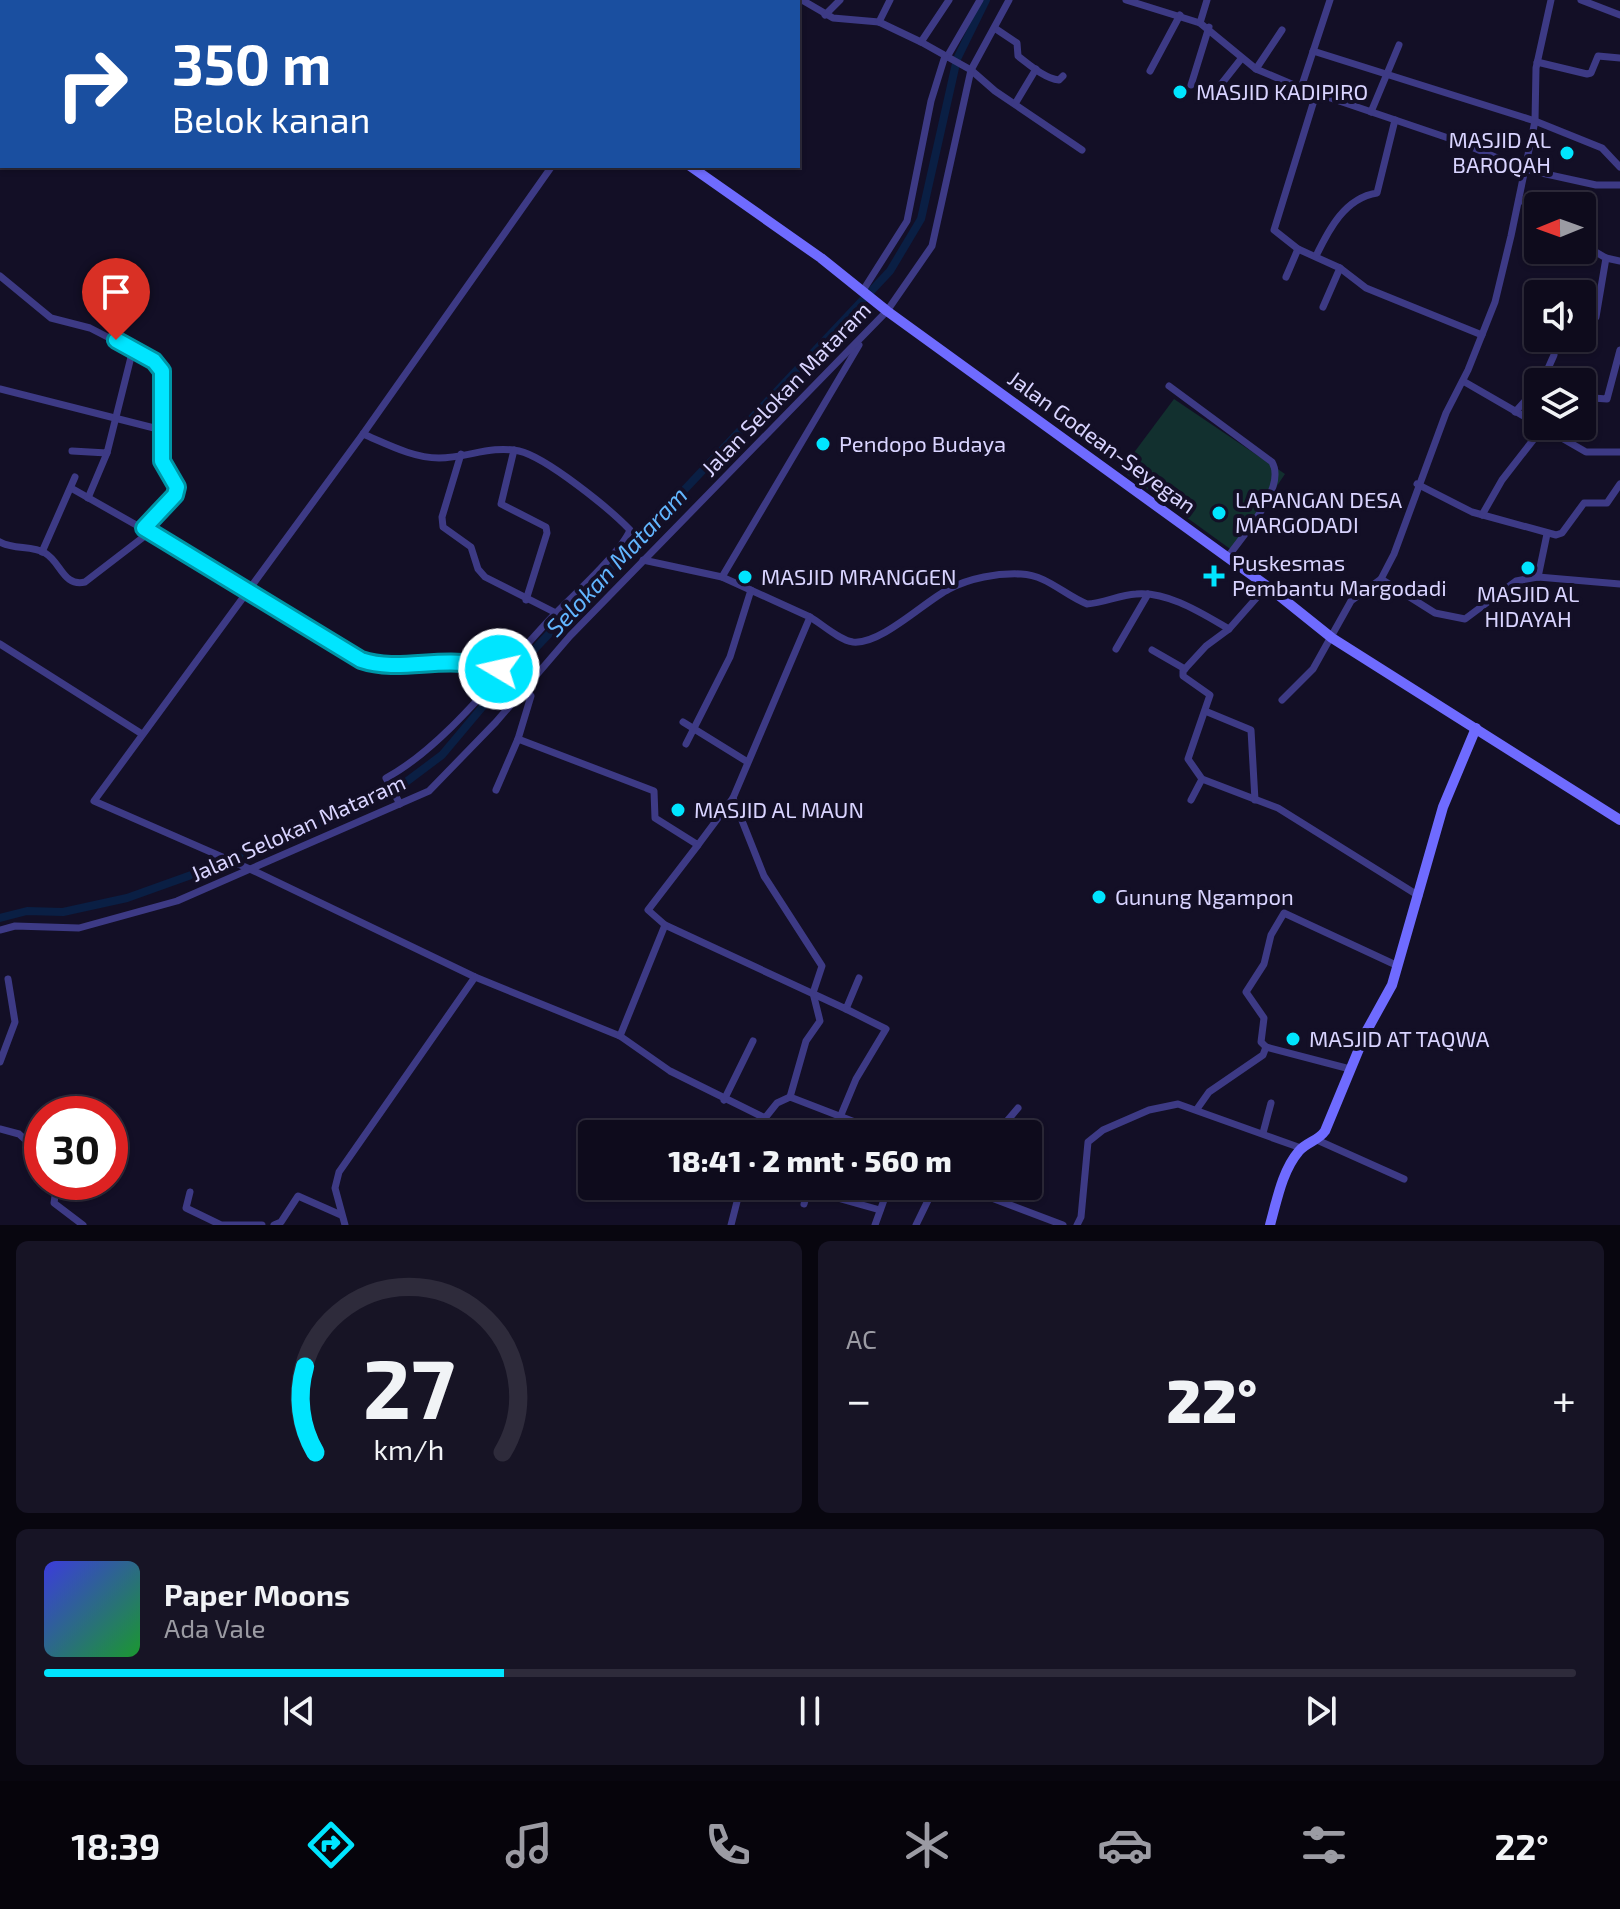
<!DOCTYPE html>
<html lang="id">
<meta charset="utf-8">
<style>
:root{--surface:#0e0b1c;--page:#171425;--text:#f1f3f6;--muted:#9b9ba3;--line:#2e2b3b;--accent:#00e5ff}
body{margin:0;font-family:"Exo 2",sans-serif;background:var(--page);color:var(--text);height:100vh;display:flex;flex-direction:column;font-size:30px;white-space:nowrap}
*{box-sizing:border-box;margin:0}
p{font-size:26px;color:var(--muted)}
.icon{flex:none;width:44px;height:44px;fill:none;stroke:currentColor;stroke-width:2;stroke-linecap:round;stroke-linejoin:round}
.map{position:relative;height:1225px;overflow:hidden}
.details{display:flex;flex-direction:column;gap:16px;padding:16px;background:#08060f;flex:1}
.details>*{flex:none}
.guide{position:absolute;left:0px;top:0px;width:800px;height:168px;box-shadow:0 2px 6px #0004,0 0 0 2px var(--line);background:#1a4fa0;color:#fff;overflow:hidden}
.needle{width:52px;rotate:269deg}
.buttons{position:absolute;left:1524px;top:192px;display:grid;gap:16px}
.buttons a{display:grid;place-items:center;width:72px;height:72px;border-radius:8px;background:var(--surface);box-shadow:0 2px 6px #0004,0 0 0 2px var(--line);font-size:40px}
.speed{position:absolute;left:24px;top:1096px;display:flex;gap:16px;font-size:40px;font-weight:700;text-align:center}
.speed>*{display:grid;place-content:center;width:104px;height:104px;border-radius:50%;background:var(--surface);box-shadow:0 2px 6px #0004,0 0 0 2px var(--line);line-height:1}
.speed .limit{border:12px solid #d22;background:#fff;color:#111}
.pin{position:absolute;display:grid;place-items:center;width:68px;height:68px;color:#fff;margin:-82px -34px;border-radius:50% 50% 50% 0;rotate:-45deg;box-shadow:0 0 8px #0007}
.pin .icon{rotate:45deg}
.me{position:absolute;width:88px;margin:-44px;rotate:279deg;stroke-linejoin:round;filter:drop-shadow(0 0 6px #0008)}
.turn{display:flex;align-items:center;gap:28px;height:168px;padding:0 40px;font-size:36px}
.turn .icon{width:104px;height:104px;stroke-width:2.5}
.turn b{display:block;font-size:56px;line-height:68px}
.big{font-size:60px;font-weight:800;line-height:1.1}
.details .card{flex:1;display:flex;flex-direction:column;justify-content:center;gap:12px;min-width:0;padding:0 28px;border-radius:12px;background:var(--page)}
.details .dial{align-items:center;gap:0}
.dial svg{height:208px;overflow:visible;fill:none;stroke:var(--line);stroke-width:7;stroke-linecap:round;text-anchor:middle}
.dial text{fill:var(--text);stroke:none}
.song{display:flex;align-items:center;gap:24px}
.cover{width:96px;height:96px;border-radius:12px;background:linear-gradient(135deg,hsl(240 70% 55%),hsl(130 70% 35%))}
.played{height:8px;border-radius:4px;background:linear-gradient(90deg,var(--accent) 30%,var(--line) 30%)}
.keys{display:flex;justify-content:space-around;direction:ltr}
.heat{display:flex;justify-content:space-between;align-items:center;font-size:44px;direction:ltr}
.details .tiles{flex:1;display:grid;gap:16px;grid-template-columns:1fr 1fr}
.card:last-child{grid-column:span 2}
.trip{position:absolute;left:578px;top:1120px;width:464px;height:80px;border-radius:8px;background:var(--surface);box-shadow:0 2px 6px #0004,0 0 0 2px var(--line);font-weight:800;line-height:80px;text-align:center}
.tab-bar{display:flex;height:128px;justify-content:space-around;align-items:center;background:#06040b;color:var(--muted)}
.tab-bar .icon{width:56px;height:56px}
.tab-bar .selected{color:var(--accent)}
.tab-bar b{font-size:36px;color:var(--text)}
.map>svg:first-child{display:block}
</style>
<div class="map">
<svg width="1620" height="1225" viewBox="0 0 1620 1225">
<rect width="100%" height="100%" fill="#130f26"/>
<polygon fill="#12302f" points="1174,399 1285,474 1233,551 1121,470"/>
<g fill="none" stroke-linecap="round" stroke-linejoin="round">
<polyline stroke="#0a1f44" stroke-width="8" points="0,918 27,911 63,912 127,898 222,864 349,811 402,785 442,755 500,686 890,271 921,219 957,59 986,0"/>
<g stroke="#3d3a85" stroke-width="7">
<polyline points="802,0 833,18 879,22 921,42 971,70 995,91 1082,150"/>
<polyline points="1126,0 1200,23 1256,69 1301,88 1460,142 1523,169 1596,185 1620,185"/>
<polyline points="1581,0 1620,15"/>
<polyline points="26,2 27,0"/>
<polyline points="673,2 674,0"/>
<polyline points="825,15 840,0"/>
<polyline points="879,22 890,0"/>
<polyline points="1200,23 1207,0"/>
<path d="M996 29 1017 43 1018 56C1030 65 1044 78 1059 80L1063 76"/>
<polyline points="0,40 2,37"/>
<polyline points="921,42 949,0"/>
<polyline points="1313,51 1535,121 1602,148 1620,167"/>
<polyline points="947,57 980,0"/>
<polyline points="1537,62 1587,74 1591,73 1598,56 1620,58"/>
<polyline points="1256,69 1282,30"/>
<polyline points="1150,71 1180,15"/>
<polyline points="1191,85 1209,27"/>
<polyline points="1301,88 1330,0"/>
<polyline points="1316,94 1274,230 1298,249 1340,268 1323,307"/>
<polyline points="1211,97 1241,59"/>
<polyline points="1015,104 1036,69"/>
<polyline points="1371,112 1399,45"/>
<polyline points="552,166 363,434 94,801 252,870 475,977 620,1036 670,1071 765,1118 777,1103 790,1097 886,1134"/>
<polyline points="1519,200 1538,206"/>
<polyline points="1582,244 1606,258 1596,317"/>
<path d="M1316 256C1329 229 1345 198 1377 193L1395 120"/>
<polyline points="1606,258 1620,261"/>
<polyline points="1340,268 1366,288 1482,335"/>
<polyline points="0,276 51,318 90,328 154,361 162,371 162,461 177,487 175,495 144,528"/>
<polyline points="1286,277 1298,249"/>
<polyline points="862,292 907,221 931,101 945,56"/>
<polyline points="1463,381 1586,452 1620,452"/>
<polyline points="1542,382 1554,355"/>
<path d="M1169 386 1272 462C1287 488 1243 535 1227 558"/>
<polyline points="0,389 162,430"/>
<polyline points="1582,404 1593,398 1607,399 1620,350"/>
<polyline points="1515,412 1538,387"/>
<path d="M363 434C387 444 413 458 439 458 467 458 491 445 519 451 546 457 610 509 630 530 622 551 571 598 553 616 505 666 446 746 386 778L400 804"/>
<polyline points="514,450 501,504 546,527 547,533 526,600"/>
<polyline points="72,451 107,453 133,349"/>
<polyline points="461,454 442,517 443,527 471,547 478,569 485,577 556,613"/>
<polyline points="1417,484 1472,512 1556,535 1562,533 1584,503 1607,503 1620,484"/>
<polyline points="71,488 249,589 361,660 382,665 465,663 484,671 506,670 531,696 518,739 654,791 655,818 698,845 733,798 810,617 722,577 643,560"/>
<polyline points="88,498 107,453"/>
<polyline points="1482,515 1502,480 1544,426"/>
<path d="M0 542C14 550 32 545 45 553 61 562 63 587 85 582L150 532"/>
<polyline points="42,552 75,477"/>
<polyline points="722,577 859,345"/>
<polyline points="1538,577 1547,534"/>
<polyline points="1381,579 1435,613 1465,619 1516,581 1538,577 1620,584"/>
<polyline points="1267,586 1229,629 1206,646 1183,671 1183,676 1210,695 1188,759 1202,779 1278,808 1419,896"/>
<path d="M810 617C822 624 839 640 853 642 881 645 925 601 949 589 970 578 997 573 1021 574 1047 575 1064 595 1087 604 1104 603 1119 595 1136 594 1168 591 1203 614 1229 629"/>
<polyline points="0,644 142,734"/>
<polyline points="1116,649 1148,594"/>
<polyline points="1152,650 1185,669"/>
<polyline points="1282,700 1313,669 1351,601 1381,579 1394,554 1446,413 1468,370 1495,302 1511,236 1535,121 1536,68 1551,0"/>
<polyline points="1205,711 1251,730 1255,800"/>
<polyline points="683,722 746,761"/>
<polyline points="686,744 730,657 751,590"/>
<polyline points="496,790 518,739"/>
<polyline points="733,798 764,876 822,966 813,993 820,1021 806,1041 790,1097"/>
<polyline points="1191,800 1202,779"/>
<polyline points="665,925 846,1009 859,978"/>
<polyline points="0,930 15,926 79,928 177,901 429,791 496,722 570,636 887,311 932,246 971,70 1009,0"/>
<polyline points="620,1036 665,925 648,910 698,845"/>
<polyline points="1266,1047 1350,1069"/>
<polyline points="0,1062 15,1022 8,979"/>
<polyline points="724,1100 753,1041"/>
<polyline points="1197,1109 1209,1092 1263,1055 1266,1047 1261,1042 1264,1018 1246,992 1264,964 1271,935 1284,913 1398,966"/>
<polyline points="0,1129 19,1134 42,1155"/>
<polyline points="1263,1133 1271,1103"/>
<polyline points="759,1134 765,1118"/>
<polyline points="833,1134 856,1079 886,1029 846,1009"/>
<polyline points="987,1134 1001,1128 1018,1108"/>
<polyline points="1317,1140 1404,1179"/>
<polyline points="57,1182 54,1203 83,1225"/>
<polyline points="86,1182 98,1186 102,1182"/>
<polyline points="971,1186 989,1197 1063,1225"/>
<polyline points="809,1190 880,1210"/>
<polyline points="190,1192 186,1208 219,1224"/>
<polyline points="1001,1201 1009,1186"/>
<polyline points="804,1204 809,1187"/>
<polyline points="217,1225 262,1225"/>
<polyline points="274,1225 281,1222 298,1196 341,1215"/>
<polyline points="345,1225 335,1188 339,1172 475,977"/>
<polyline points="731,1225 741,1186"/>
<polyline points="875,1225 889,1186"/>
<polyline points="916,1225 935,1186"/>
<polyline points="1077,1225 1081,1217 1088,1142 1103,1130 1149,1110 1178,1104 1301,1148"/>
</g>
<g stroke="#6f6bff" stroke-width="10">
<polyline points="460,0 463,2"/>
<polyline points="690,166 821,258 887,311 1267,586 1332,638 1620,820"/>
<path d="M1270 1225C1277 1200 1282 1171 1299 1151 1307 1142 1318 1141 1325 1131L1366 1032 1392 985 1443 807 1476 728"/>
</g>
</g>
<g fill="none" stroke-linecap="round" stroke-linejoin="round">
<defs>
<path id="route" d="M116 340 154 361 162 371V461L177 487 175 495 144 528 361 660C393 671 429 660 463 663 477 664 484 672 499 669"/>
</defs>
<use href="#route" stroke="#0095a6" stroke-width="20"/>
<use href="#route" stroke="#00e5ff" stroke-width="14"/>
</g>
<g fill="#00e5ff" stroke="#130f26" stroke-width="3">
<circle cx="1180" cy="92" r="8"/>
<circle cx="1567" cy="153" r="8"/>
<circle cx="823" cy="444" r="8"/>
<circle cx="1219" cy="513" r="8"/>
<circle cx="1528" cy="568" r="8"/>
<path d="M1210 564h8v8h8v8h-8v8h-8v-8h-8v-8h8z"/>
<circle cx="745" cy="577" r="8"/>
<circle cx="678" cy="810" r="8"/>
<circle cx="1099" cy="897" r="8"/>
<circle cx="1293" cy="1039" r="8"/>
</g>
<g text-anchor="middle" stroke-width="8" stroke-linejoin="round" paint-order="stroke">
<g font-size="22" fill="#d9d4ff" stroke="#130f26" text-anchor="start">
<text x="1196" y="100">MASJID KADIPIRO</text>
<text x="1551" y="148" text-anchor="end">MASJID AL<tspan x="1551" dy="25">BAROQAH</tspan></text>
<text x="839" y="452">Pendopo Budaya</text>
<text x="1235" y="508">LAPANGAN DESA<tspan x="1235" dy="25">MARGODADI</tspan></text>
<text x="1232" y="571">Puskesmas<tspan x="1232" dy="25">Pembantu Margodadi</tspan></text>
<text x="761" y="585">MASJID MRANGGEN</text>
<text x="1528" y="602" text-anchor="middle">MASJID AL<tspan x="1528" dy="25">HIDAYAH</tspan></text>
<text x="694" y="818">MASJID AL MAUN</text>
<text x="1115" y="905">Gunung Ngampon</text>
<text x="1309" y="1047">MASJID AT TAQWA</text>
</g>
<g font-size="22" fill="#d9d4ff" stroke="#130f26">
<text transform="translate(786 389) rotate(-46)" y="8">Jalan Selokan Mataram</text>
<text transform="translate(1102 442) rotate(36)" y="8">Jalan Godean-Seyegan</text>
<text transform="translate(298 828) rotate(-24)" y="8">Jalan Selokan Mataram</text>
</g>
<g font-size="24" font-style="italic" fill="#62b6ff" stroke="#130f26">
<text transform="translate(617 562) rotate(-47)" y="8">Selokan Mataram</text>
</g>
</g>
</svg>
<div class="buttons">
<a><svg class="needle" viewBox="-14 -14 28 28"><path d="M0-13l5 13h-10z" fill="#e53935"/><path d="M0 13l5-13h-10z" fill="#9b9ba3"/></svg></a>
<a><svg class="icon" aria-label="sound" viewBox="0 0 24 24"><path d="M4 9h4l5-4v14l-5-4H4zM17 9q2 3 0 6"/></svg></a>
<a><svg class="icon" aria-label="layers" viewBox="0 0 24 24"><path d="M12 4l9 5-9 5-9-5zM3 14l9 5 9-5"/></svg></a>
</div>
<div class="speed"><div class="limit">30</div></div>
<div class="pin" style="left:116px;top:340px;background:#d93025"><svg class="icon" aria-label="arrive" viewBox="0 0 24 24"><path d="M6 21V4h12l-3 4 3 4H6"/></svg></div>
<svg class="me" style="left:499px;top:669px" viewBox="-20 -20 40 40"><circle r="17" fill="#00e5ff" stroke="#fff" stroke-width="3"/><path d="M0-11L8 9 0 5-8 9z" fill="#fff"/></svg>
<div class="trip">18:41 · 2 mnt · 560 m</div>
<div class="guide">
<div class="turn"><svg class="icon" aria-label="right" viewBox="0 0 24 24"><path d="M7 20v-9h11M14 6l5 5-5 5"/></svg><div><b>350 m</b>Belok kanan</div></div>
</div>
</div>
<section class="details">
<div class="tiles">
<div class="card dial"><svg viewBox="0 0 100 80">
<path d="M14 69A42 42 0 1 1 86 69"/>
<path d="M14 69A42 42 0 0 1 10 36" stroke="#00e5ff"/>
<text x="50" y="56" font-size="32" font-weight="700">27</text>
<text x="50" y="72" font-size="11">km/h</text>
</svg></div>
<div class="card"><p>AC</p>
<div class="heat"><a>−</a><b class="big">22°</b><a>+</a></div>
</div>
<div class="card">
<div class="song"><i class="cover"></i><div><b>Paper Moons</b><p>Ada Vale</p></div></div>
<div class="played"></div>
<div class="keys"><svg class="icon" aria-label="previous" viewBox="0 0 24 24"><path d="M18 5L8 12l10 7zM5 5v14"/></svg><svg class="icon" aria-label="pause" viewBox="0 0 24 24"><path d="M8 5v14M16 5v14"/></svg><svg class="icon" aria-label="next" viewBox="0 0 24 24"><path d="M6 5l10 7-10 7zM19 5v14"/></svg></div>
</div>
</div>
</section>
<nav class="tab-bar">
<b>18:39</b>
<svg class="icon selected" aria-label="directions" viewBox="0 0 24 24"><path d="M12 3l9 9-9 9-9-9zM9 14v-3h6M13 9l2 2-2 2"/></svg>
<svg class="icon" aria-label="music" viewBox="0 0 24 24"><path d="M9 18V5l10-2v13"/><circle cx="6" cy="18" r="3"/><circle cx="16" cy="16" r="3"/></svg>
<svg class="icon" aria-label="phone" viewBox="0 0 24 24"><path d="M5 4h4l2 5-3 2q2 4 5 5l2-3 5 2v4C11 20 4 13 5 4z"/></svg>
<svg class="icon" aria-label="climate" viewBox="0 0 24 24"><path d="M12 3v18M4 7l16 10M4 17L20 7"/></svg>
<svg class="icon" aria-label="car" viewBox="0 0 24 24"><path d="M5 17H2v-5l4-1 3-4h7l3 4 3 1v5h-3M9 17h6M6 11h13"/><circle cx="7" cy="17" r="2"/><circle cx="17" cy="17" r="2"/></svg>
<svg class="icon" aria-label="filters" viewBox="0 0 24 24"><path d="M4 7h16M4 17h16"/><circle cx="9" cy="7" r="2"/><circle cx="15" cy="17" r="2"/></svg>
<b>22°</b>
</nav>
